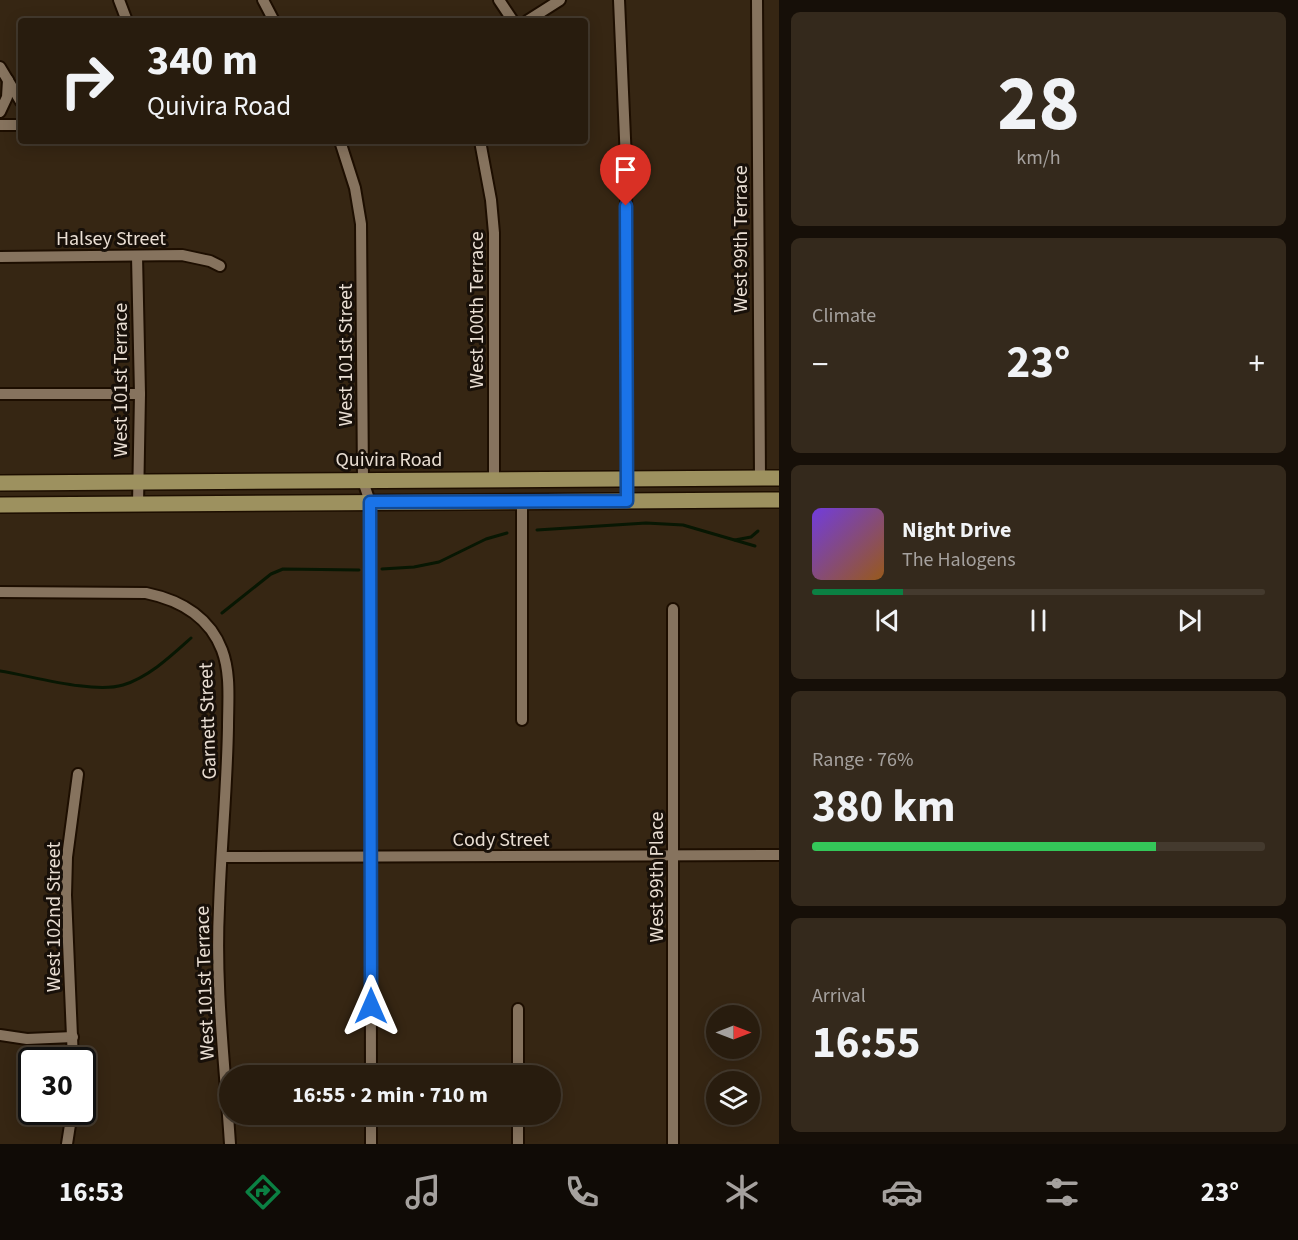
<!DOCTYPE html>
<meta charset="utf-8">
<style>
:root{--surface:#281c0e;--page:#34291c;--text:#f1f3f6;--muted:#a5a19e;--line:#443a2e;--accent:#0b8043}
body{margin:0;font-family:"Source Sans 3",sans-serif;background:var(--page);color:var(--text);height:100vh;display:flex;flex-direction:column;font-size:22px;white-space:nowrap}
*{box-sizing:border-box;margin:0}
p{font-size:20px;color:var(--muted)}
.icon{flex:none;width:33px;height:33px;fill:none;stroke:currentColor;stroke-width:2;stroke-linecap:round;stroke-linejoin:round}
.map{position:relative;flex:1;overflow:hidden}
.details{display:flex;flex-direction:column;gap:12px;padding:12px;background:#160f08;width:519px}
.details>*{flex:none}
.guide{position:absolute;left:18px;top:18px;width:570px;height:126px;border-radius:6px;box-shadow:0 3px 15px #0003,0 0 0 2px var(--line);background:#281c0e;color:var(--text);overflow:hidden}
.needle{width:39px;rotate:90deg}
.tools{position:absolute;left:706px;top:1005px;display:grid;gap:12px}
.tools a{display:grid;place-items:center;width:54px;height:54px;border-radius:50%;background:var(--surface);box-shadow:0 3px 15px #0003,0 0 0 2px var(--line);font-size:30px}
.speed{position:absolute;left:18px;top:1047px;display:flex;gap:12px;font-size:30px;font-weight:700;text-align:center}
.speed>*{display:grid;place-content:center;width:78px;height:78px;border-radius:50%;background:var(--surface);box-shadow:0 3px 15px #0003,0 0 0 2px var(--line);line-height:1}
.speed .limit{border:3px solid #111;border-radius:9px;background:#fff;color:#111}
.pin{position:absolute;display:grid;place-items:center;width:51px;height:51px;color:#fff;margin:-62px -26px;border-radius:50% 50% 50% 0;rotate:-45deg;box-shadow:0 0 6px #0007}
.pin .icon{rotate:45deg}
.me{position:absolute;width:66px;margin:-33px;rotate:0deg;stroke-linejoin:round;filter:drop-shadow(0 0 4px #0008)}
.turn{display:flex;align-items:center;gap:21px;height:126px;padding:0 30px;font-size:27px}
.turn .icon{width:78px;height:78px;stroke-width:2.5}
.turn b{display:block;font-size:42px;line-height:51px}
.big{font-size:45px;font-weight:700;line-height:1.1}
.details .tile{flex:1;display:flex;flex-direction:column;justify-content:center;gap:9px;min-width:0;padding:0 21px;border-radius:9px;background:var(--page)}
.details .dial{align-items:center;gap:0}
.dial b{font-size:78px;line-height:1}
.song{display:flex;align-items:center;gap:18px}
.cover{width:72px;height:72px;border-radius:9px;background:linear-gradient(135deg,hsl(260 70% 55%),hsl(30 70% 35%))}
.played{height:6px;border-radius:3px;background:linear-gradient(90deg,var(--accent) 20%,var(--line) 20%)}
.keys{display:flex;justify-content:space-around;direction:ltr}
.heat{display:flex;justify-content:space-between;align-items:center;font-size:33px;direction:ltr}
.charge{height:9px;border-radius:4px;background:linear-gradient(90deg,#34c759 76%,var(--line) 0)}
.trip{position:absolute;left:219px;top:1065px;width:342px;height:60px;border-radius:30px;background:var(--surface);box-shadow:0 3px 15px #0003,0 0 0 2px var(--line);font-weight:700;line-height:60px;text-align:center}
.menu{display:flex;height:96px;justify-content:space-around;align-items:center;background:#100b06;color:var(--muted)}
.menu .icon{width:42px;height:42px}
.menu .selected{color:var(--accent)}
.menu b{font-size:27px;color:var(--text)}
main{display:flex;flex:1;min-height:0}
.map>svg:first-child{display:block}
</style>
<main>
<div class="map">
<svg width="779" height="1144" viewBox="0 0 779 1144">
<rect width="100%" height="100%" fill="#362613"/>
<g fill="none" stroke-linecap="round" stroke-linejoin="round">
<g stroke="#081703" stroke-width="3">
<polyline points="537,530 646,523 683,525 755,546"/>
<polyline points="735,540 751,537 758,531"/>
<polyline points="382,569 414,567 439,562 486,539 507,533"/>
<polyline points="222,613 271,574 283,569 359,570"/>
<path d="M0 671C32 676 93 694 123 685 149 677 171 656 191 638"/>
</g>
<defs>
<g id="minor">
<polyline points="119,0 127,21"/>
<polyline points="263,0 274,21"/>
<polyline points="499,0 513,21"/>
<polyline points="619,0 626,161 627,500"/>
<polyline points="757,0 760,478"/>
<polyline points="527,21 560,0"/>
<polyline points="0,67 21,102"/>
<polyline points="0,112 7,97 8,80"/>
<polyline points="0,125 21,125"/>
<polyline points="340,141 355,188 361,224 363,481 370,502 371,1076"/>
<polyline points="480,141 491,200 494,233 494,480"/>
<polyline points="137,256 140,394 138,504"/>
<polyline points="0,257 182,255 210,261 220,266"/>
<polyline points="0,394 140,394"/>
<polyline points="522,502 522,720"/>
<path d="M0 592 146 593C180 600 209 616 222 650 231 674 228 701 228 727 227 787 221 847 219 908 215 987 225 1065 230 1144"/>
<polyline points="222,857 779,855"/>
<polyline points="0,1035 27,1039 73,1037"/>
<polyline points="73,1060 66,895 67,857 78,774"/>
<polyline points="518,1076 518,1009"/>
<polyline points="67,1144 72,1112"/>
<polyline points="371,1144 371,1114"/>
<polyline points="518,1144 518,1114"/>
<polyline points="673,1144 673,609"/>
</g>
<g id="primary">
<polyline points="0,483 779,478"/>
<polyline points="0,505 779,500"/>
</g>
</defs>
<use href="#minor" stroke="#1d0e00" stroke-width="14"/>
<use href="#primary" stroke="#1d0e00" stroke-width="18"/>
<use href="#minor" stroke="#86735e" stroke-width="10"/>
<use href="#primary" stroke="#9d915f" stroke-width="15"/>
</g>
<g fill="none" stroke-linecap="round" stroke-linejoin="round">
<defs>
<polyline id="route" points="371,1006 370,502 627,501 626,206"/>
</defs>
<use href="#route" stroke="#114b97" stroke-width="15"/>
<use href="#route" stroke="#1a73e8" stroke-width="10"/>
</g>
<g text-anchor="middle" stroke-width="6" stroke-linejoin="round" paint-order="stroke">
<g font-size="20" fill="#e9ded3" stroke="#181009">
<text x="111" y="245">Halsey Street</text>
<text transform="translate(740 239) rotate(-90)" y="7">West 99th Terrace</text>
<text transform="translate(476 310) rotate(-90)" y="7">West 100th Terrace</text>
<text transform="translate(345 355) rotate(-90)" y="7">West 101st Street</text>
<text transform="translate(120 380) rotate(-90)" y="7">West 101st Terrace</text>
<text x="389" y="466">Quivira Road</text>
<text transform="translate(207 721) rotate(-92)" y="7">Garnett Street</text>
<text x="501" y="846">Cody Street</text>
<text transform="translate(656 877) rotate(-90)" y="7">West 99th Place</text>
<text transform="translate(53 917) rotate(-90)" y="7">West 102nd Street</text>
<text transform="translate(204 983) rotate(-92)" y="7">West 101st Terrace</text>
</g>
</g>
</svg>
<div class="tools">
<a><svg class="needle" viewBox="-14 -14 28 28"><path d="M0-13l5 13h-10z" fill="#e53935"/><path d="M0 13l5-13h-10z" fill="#a5a19e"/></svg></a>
<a><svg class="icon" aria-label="layers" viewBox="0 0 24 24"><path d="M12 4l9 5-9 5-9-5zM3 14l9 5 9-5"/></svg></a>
</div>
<div class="speed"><div class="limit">30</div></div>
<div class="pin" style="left:626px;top:206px;background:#d93025"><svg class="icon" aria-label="arrive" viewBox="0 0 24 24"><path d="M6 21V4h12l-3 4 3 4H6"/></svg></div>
<svg class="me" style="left:371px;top:1006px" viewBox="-20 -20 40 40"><path d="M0-17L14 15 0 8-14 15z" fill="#1a73e8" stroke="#fff" stroke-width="4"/></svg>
<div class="trip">16:55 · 2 min · 710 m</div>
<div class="guide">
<div class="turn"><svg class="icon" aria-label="right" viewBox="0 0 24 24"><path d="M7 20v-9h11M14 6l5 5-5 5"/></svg><div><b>340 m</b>Quivira Road</div></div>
</div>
</div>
<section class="details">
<div class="tile dial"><b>28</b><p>km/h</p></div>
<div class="tile"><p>Climate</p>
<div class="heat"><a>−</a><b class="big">23°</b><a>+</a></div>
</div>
<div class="tile">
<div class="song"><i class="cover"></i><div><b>Night Drive</b><p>The Halogens</p></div></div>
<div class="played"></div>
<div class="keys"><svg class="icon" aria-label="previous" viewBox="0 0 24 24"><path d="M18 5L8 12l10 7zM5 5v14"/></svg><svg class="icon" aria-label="pause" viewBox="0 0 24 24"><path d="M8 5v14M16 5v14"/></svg><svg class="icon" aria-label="next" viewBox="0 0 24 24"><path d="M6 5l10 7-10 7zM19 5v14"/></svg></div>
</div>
<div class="tile"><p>Range · 76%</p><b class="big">380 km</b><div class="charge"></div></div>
<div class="tile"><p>Arrival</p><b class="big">16:55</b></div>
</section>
</main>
<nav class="menu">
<b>16:53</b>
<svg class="icon selected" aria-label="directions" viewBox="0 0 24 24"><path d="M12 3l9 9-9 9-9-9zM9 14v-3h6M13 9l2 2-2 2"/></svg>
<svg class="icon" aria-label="music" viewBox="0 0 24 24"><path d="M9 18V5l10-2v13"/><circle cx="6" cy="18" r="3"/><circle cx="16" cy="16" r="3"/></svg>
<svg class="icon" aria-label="phone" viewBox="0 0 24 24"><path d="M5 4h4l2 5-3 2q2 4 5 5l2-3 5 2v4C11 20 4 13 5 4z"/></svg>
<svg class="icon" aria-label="climate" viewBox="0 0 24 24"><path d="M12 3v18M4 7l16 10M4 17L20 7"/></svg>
<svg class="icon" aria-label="car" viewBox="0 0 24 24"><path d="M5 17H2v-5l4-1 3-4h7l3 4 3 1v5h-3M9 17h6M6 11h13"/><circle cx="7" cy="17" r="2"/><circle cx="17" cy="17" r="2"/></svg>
<svg class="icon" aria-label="filters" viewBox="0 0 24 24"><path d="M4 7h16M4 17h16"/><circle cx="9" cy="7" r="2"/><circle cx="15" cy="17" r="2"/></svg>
<b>23°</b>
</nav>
